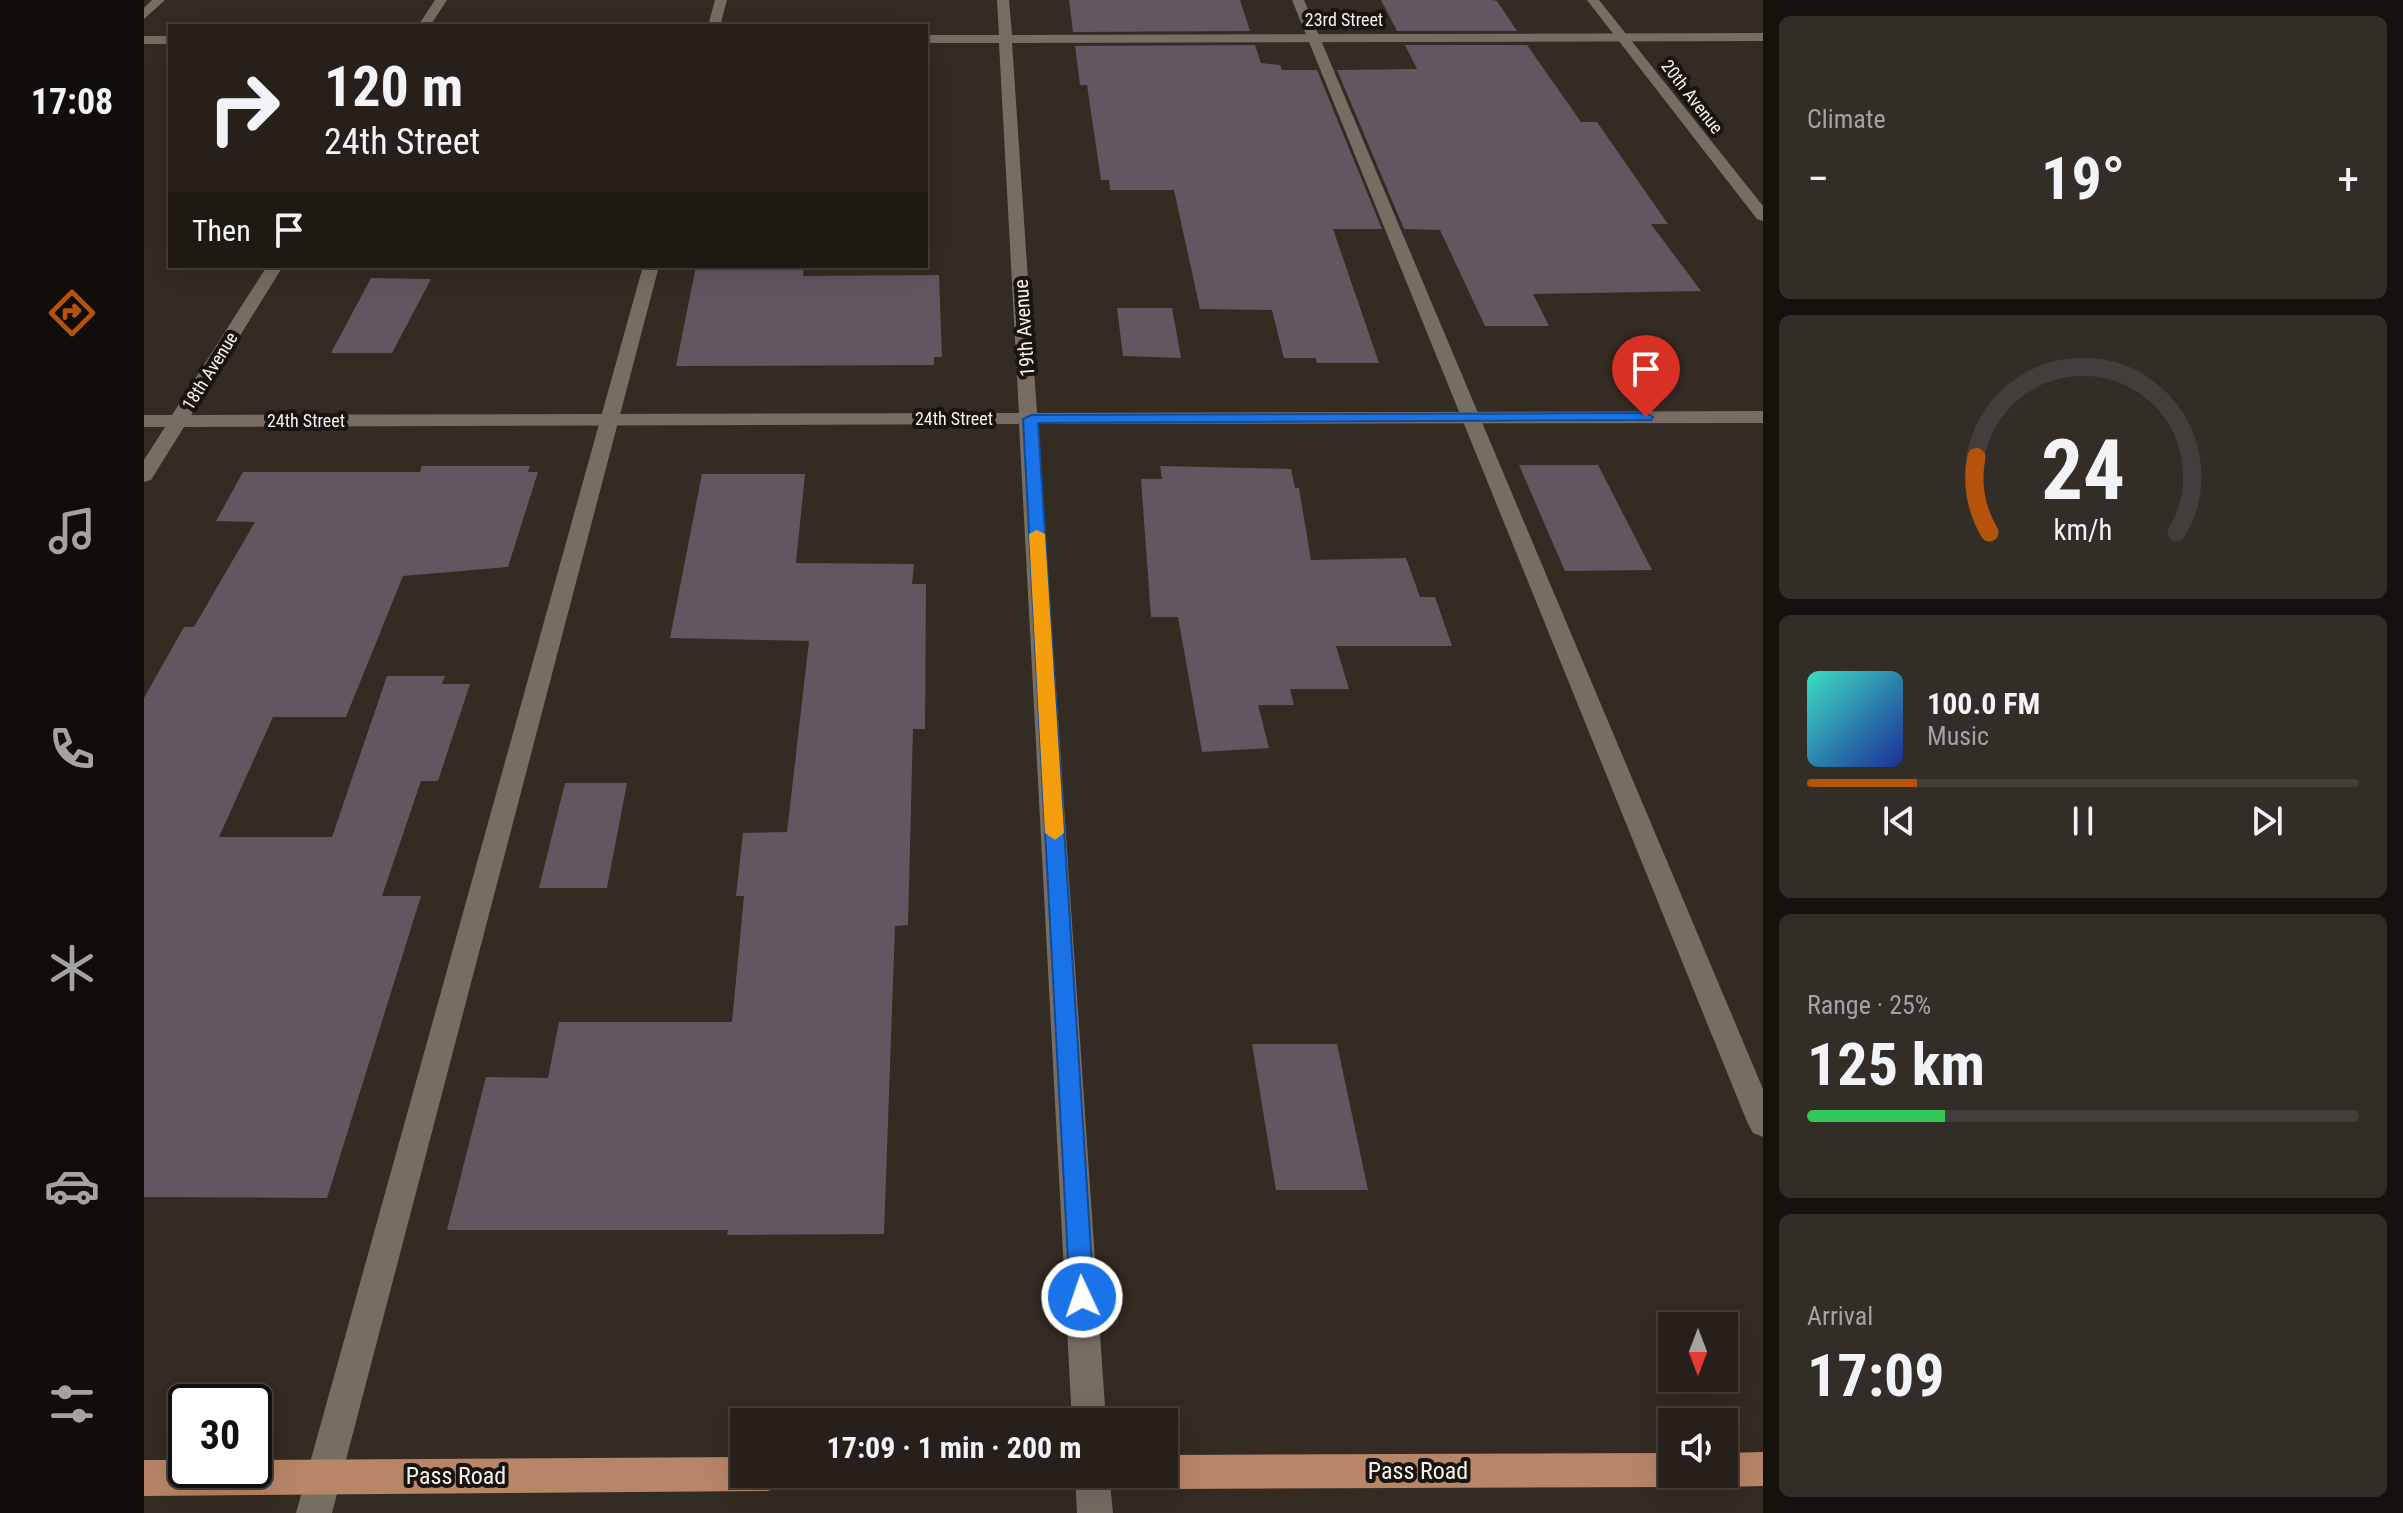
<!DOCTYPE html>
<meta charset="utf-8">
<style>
:root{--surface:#27201a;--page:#332d27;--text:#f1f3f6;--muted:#a4a3a2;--line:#433e39;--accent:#b45309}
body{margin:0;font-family:"Roboto Condensed",sans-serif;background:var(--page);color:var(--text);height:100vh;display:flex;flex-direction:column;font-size:30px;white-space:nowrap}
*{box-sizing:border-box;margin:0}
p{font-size:26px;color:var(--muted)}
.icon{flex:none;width:44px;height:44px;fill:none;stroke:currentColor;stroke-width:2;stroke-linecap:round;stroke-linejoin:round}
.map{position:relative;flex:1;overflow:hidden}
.details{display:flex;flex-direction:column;gap:16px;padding:16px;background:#15120e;width:640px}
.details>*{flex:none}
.banner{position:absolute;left:24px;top:24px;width:760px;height:244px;border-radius:0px;box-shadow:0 8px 32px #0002,0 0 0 2px var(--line);background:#27201a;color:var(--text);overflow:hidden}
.needle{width:52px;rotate:180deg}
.tools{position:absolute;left:1514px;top:1312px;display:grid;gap:16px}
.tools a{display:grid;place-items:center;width:80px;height:80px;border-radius:0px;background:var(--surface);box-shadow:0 8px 32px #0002,0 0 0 2px var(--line);font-size:40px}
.speed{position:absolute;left:24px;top:1384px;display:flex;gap:16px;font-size:40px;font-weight:700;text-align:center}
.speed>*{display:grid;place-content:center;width:104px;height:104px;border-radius:50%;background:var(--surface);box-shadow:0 8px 32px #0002,0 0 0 2px var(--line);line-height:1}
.speed .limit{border:4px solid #111;border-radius:12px;background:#fff;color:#111}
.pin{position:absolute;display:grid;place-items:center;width:68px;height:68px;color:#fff;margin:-82px -34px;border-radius:50% 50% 50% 0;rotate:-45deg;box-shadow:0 0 8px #0007}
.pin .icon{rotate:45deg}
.me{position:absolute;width:88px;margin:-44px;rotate:357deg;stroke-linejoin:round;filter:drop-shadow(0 0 6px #0008)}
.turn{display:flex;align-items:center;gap:28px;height:168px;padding:0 24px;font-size:36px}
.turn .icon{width:104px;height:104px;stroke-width:2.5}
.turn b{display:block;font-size:56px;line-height:68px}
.then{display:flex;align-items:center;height:76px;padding:0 24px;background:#0003;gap:16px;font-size:30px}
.big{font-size:60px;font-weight:700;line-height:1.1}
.details .widget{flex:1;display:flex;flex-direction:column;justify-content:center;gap:12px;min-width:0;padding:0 28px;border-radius:12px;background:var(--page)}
.details .dial{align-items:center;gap:0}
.dial svg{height:208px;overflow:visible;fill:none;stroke:var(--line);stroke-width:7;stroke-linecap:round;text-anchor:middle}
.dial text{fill:var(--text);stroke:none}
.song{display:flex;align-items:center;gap:24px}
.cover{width:96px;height:96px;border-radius:12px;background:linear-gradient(135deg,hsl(170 70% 55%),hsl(230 70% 35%))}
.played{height:8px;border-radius:4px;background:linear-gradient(90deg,var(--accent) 20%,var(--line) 20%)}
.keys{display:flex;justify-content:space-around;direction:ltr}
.heat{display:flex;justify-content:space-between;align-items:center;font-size:44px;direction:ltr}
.charge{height:12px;border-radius:6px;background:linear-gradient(90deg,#34c759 25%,var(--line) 0)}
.trip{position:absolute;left:586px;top:1408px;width:448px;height:80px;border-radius:0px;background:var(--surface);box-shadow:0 8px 32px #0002,0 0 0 2px var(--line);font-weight:700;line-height:80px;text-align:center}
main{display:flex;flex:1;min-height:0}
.dock{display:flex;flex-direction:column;width:144px;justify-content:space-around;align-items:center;background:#100d0a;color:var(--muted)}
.dock .icon{width:56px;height:56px}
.dock .current{color:var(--accent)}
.dock b{font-size:36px;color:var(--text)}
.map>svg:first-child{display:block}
</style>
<main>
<nav class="dock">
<b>17:08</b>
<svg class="icon current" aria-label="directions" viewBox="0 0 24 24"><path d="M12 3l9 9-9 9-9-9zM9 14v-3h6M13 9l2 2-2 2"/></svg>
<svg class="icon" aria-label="music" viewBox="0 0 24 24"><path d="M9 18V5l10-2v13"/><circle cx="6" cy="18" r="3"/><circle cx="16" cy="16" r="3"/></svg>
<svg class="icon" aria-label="phone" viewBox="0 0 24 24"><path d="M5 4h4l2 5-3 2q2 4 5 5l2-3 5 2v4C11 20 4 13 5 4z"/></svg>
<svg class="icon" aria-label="climate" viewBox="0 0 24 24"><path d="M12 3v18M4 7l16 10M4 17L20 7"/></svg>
<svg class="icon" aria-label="car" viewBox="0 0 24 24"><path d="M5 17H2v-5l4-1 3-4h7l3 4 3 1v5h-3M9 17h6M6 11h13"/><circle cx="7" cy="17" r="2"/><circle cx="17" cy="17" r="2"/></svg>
<svg class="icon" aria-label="filters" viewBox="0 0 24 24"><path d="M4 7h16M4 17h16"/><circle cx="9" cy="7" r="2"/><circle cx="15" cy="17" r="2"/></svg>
</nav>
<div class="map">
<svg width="1619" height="1513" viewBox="0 0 1619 1513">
<rect width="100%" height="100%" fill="#342b22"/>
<g fill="#615761">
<polygon points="925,0 1096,0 1106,31 929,32"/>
<polygon points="1237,0 1348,0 1353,1 1373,31 1253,31"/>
<polygon points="1111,45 1117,63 1136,65 1138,70 1173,70 1238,229 1189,229 1235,363 1173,363 1172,358 1140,358 1128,310 1056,309 1030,190 966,190 965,180 957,180 943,85 936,85 931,46"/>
<polygon points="1261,45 1383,45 1437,122 1453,122 1524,224 1507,224 1557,291 1389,294 1405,326 1341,326 1296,230 1260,229 1193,70 1273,69"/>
<polygon points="552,266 660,266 659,276 795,275 798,357 790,357 790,365 532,366"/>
<polygon points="227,278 287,279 248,353 187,353"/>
<polygon points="973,308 1028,308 1037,358 979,356"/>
<polygon points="1375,465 1454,465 1508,570 1421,571"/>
<polygon points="278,466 386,466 384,472 394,472 364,567 259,576 202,717 129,717 75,837 188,837 243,676 301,676 298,684 326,684 294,781 277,781 238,896 277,896 183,1198 0,1197 0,698 40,627 50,627 111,522 72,521 99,472 276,472"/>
<polygon points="1016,466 1147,469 1151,488 1155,488 1167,560 1262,558 1276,597 1291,597 1308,646 1192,646 1205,689 1146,689 1150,705 1114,705 1125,748 1058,752 1034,617 1007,617 997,479 1018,479"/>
<polygon points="558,474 661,474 652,563 770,564 768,584 782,584 781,729 769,729 764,925 751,926 740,1234 583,1235 584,1230 303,1230 342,1077 404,1078 415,1022 588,1022 600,896 592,896 599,833 643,832 665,641 526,638"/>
<polygon points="421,783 483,783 463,888 395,888"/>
<polygon points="1108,1044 1193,1044 1224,1190 1132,1190"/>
</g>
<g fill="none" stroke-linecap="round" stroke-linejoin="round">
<g fill="#776d63" fill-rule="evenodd">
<polygon points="8,0 21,0 0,19 0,8"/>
<polygon points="571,0 583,0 576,26 564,26"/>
<polygon points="1148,0 1160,0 1619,1089 1619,1137 1609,1133 1604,1124"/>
<polygon points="499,266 515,266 188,1513 152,1513"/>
</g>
<g fill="#776d63" fill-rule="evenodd">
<polygon points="291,0 303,0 286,26 274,26"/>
<polygon points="853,0 865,0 868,35 1619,33 1619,41 868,43 893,413 1619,411 1619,423 894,424 962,1422 928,1422 875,424 40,427 7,480 0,482 0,460 21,427 0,427 0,415 28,415 123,266 139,266 47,415 875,413 855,43 782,43 782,35 855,35"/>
<rect x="0" y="36" width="26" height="8"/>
<polygon points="931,1474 965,1474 969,1513 933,1513"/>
</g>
<polygon fill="#776d63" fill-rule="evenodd" points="1443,0 1455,0 1619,206 1619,221 1613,219"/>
<g fill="#b98568" fill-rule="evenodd">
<polygon points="1619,1452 1619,1486 1580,1487 1568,1482 1564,1474 1580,1474 1580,1453"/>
<polygon points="1528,1453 1528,1474 1544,1474 1540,1482 1528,1487 1020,1489 1008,1484 1003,1474 1020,1474 1020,1455"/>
<polygon points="600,1457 600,1474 641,1474 636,1486 624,1491 0,1496 0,1460 42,1460 42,1470 110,1470 110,1460"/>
</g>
</g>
<polygon fill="#1a73e8" stroke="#114b97" stroke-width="2" points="1502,413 1509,417 1507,420 894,423 950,1297 947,1305 938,1308 929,1305 926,1297 879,419 887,415"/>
<polygon fill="#f59e0b" points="893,530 901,534 920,833 911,840 901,833 885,534"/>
<g text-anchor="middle" stroke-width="8" stroke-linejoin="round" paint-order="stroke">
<g font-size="18" fill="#f8f2ec" stroke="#181510">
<text x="1200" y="26">23rd Street</text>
<text transform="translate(1548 97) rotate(52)" y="6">20th Avenue</text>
<text transform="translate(66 371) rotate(-58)" y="6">18th Avenue</text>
<text x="810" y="425">24th Street</text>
<text x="162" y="427">24th Street</text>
</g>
<g font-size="20" fill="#f8f2ec" stroke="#181510">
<text transform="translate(880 328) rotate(-94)" y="7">19th Avenue</text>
</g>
<g font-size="24" fill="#f8f2ec" stroke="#181510">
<text x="1274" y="1479">Pass Road</text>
<text x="312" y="1484">Pass Road</text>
</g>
</g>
</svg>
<div class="tools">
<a><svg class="needle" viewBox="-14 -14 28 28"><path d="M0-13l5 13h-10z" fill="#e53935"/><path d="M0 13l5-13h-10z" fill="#a4a3a2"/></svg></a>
<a><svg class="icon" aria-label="sound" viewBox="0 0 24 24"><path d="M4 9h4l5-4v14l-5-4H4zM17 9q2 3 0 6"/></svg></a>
</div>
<div class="speed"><div class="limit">30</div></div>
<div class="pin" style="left:1502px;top:417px;background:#d93025"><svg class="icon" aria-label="arrive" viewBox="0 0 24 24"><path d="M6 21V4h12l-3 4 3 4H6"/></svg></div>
<svg class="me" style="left:938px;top:1297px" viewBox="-20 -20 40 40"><circle r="17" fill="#1a73e8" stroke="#fff" stroke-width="3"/><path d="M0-11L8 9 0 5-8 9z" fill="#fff"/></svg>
<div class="trip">17:09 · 1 min · 200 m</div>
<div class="banner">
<div class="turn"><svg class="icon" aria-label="right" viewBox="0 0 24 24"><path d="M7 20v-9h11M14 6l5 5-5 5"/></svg><div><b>120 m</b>24th Street</div></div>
<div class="then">Then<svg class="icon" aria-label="arrive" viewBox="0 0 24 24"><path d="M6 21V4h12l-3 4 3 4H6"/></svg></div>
</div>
</div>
<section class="details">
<div class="widget"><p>Climate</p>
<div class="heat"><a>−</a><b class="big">19°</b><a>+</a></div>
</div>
<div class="widget dial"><svg viewBox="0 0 100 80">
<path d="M14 69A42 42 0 1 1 86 69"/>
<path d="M14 69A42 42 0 0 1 9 40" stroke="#b45309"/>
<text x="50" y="56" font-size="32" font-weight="700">24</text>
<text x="50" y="72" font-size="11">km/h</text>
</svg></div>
<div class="widget">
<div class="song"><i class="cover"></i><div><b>100.0 FM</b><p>Music</p></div></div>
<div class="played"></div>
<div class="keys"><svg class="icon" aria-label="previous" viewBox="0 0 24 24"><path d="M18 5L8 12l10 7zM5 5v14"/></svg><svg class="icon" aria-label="pause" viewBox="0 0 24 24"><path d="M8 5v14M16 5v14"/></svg><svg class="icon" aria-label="next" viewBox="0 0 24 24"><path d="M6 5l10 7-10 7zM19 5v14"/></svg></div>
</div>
<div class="widget"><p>Range · 25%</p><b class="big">125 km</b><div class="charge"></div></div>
<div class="widget"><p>Arrival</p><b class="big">17:09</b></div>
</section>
</main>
